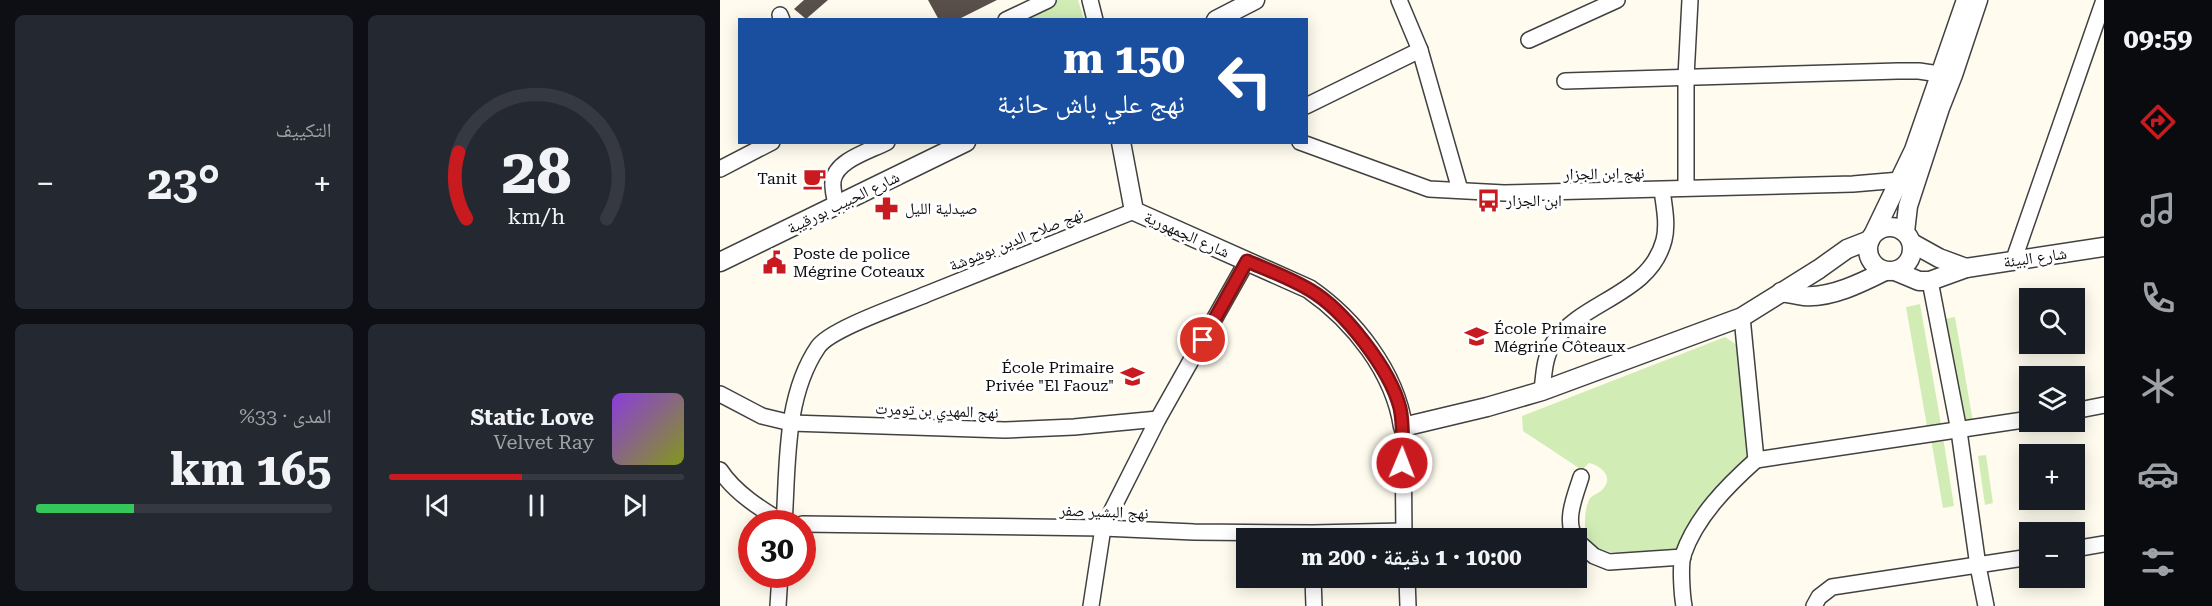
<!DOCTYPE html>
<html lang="ar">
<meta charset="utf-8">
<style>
:root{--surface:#171b24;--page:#242831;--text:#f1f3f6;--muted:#9ea1a6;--line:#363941;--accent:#c91b1f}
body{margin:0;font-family:"Roboto Serif","Noto Naskh Arabic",serif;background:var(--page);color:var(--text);direction:rtl;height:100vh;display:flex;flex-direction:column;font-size:22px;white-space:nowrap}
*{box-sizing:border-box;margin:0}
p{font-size:20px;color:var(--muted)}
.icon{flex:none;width:33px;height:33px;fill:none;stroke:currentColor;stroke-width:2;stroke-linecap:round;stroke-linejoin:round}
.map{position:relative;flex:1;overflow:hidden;direction:ltr}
.panel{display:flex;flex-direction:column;gap:15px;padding:15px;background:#0d0f14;width:720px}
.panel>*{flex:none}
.banner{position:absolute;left:18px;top:18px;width:570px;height:126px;border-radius:0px;box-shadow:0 3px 15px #0003;direction:rtl;background:#1a4fa0;color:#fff;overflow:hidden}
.buttons{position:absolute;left:1299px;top:288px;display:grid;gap:12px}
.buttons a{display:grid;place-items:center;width:66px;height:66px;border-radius:0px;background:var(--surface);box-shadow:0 3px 15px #0003;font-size:30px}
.speed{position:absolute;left:18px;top:510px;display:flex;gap:12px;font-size:30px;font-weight:700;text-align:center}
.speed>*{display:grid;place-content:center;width:78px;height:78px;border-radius:50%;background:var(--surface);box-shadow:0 3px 15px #0003;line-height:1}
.speed .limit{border:9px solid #d22;background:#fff;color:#111}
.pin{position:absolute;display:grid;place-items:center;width:51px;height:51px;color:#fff;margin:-26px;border:3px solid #fff;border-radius:50%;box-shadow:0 2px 6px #0007}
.me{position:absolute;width:66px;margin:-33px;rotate:1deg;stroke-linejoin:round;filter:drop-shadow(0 0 4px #0008)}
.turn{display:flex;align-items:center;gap:21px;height:126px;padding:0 24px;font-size:27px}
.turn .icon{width:78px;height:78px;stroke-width:2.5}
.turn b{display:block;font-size:42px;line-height:51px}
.big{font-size:45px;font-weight:700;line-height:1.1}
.panel .card{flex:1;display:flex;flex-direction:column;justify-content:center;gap:9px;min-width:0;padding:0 21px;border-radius:9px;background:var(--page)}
.panel .dial{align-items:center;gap:0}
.dial svg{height:156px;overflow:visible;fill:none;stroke:var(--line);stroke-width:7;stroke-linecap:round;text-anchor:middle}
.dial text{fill:var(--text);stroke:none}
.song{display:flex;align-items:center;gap:18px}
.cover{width:72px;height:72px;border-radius:9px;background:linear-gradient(135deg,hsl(270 70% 55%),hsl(70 70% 35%))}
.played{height:6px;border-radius:3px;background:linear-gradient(90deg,var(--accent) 45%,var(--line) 45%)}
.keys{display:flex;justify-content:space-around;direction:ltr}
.heat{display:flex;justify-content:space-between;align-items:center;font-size:33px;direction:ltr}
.charge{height:9px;border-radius:4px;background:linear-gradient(90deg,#34c759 33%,var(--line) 0)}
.panel .tiles{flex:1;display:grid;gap:15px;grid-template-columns:repeat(2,1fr)}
.trip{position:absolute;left:516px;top:528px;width:351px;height:60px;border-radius:0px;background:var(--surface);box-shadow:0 3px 15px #0003;font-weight:700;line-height:60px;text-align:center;direction:rtl}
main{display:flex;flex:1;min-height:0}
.tab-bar{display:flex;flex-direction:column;width:108px;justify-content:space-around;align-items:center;background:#090b0e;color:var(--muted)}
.tab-bar .icon{width:42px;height:42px}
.tab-bar .selected{color:var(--accent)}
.tab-bar b{font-size:27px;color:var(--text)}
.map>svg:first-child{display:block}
</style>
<main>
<nav class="tab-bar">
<b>09:59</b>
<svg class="icon selected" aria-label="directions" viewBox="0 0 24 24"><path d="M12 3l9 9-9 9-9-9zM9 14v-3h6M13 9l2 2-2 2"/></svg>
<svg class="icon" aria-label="music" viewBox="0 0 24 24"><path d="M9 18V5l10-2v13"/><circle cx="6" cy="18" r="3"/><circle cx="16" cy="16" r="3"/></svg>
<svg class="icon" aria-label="phone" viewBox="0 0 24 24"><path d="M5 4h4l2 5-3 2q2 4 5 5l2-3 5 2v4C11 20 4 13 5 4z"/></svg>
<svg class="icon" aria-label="climate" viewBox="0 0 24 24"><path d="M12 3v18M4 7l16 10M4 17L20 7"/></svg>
<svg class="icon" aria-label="car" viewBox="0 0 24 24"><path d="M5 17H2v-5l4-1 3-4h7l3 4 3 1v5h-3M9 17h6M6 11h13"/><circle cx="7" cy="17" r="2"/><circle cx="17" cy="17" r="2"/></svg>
<svg class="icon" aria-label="filters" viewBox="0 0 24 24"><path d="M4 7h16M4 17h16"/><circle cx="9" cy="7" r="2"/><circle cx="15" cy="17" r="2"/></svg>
</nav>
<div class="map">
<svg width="1384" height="606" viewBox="0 0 1384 606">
<rect width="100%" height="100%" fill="#fffcef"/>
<g fill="#d1edb5">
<polygon points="336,0 358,0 364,19 297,20"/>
<polygon points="1200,304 1222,430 1208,432 1186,307"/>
<polygon points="1235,317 1253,422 1243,424 1225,319"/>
<path d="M1005 337 1017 345 1031 442 1028 460 961 548C934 550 862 568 865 522 865 514 866 507 869 500 872 494 879 494 883 489 894 476 881 466 869 463L862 470 803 431 802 416Z"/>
<polygon points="1223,437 1234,506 1223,508 1211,439"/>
<polygon points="1266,455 1273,503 1265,505 1258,456"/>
</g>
<g fill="#584f4a">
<polygon points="84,0 108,0 86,19 74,9"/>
<polygon points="208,0 277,0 237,20 219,20"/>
</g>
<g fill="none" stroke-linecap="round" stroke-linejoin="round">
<defs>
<g id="minor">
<polyline points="370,0 375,20"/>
<polyline points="679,0 700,50 740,190"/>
<polyline points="60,15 62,20"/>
<polyline points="286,20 328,0"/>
<polyline points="809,40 897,0"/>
<polyline points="845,81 1178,71 1199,71 1219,74"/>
<polyline points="586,106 700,50"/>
<polyline points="580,142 709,189 784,193 1133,184 1180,180 1189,182"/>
<polyline points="0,169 52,142"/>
<polyline points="966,188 966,77 970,0"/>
<path d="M116 205C115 198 112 189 113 181 116 160 150 151 167 142"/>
<polyline points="1294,259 1384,0"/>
<polyline points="1210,281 1239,431 1258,566 1266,606"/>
<polyline points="1022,317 1036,460"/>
<path d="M822 391C824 374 824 357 834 342 863 300 930 295 944 240 948 224 944 206 942 190"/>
<polyline points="0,394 42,416 71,423 285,430 354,427 438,419"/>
<polyline points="1354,411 1384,405"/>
<polyline points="683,427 684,538"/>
<polyline points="1036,460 1310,419"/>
<path d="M0 470C15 493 41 509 64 523H70"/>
<path d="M64 524C68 466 64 397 98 347 110 329 184 304 207 294 276 267 345 239 414 211"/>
<polyline points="82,524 383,528 474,532 593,533 684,531"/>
<path d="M856 538C843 522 856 494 861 477"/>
<polyline points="856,540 874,556 889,562 963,557"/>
<polyline points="1354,549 1384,544"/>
<polyline points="593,578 594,606"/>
<polyline points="687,578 688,606"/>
<polyline points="58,606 60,574"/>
<polyline points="371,606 383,528 438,419 527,261"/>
<path d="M964 606C962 595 960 566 963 555 976 517 1007 486 1036 460"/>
<polyline points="1094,606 1099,597 1112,587 1310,557"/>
</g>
<g id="tertiary">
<polyline points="496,20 535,0"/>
<path d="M401 142 414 211 589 289C634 320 675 372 683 427L767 407 822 391 1022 317 1099 269 1127 249 1150 240"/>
<circle cx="1170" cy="249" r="22"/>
<polyline points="1185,232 1188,206 1220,108 1233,75 1258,0"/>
<polyline points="1154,233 1194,150 1246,0"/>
<polyline points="1192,243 1219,258 1246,268"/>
<polyline points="0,262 246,142"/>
<polyline points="1175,271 1199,281 1210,281 1246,268 1384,247"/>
<path d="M1061 292C1068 293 1076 295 1084 296 1111 298 1141 283 1165 271"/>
</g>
</defs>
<use href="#minor" stroke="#414141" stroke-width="18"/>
<use href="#tertiary" stroke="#414141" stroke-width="21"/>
<use href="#minor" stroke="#fff" stroke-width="15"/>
<use href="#tertiary" stroke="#fff" stroke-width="18"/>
</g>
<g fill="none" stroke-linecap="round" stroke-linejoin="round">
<defs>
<path id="route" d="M483 340 527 261C548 270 570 278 590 290 624 310 670 369 680 408 684 426 682 445 682 463"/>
</defs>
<use href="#route" stroke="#831214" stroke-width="15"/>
<use href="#route" stroke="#c91b1f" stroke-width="10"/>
</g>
<defs>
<symbol id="cafe-bare" viewBox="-9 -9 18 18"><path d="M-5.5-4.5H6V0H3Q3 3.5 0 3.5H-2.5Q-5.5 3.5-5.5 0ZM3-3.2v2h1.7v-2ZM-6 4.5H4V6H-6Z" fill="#c91b1f" stroke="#fff" stroke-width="2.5" paint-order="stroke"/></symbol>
<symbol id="bus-bare" viewBox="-9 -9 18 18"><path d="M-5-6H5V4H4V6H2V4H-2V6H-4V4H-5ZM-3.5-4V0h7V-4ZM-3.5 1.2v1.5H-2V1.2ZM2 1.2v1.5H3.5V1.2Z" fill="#c91b1f" stroke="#fff" stroke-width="2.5" paint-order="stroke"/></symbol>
<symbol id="pharmacy-bare" viewBox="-9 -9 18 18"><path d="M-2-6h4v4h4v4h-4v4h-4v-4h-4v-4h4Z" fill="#c91b1f" stroke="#fff" stroke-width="2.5" paint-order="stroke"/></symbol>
<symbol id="civic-bare" viewBox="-9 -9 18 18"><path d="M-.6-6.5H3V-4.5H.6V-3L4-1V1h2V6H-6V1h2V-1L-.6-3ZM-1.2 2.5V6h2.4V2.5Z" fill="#c91b1f" stroke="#fff" stroke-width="2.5" paint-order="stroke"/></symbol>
<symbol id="school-bare" viewBox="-9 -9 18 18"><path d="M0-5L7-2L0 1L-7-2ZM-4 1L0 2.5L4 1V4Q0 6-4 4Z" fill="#c91b1f" stroke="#fff" stroke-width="2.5" paint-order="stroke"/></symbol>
</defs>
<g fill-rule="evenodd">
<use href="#cafe-bare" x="78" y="162" width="33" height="33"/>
<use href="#bus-bare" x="752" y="184" width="33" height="33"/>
<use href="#pharmacy-bare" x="150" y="192" width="33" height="33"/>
<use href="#civic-bare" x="38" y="246" width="33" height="33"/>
<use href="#school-bare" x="740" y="320" width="33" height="33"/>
<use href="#school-bare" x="396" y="360" width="33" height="33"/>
</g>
<g text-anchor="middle" stroke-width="6" stroke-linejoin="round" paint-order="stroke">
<g font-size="16" fill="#0e0e0e" stroke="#fff">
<text transform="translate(884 173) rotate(-1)" y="6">نهج ابن الجزار</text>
<text transform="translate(123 202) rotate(-26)" y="6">شارع الحبيب بورقيبة</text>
<text transform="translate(467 234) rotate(24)" y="6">شارع الجمهورية</text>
<text transform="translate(296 239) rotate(-22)" y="6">نهج صلاح الدين بوشوشة</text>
<text transform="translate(1315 257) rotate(-8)" y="6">شارع البيئة</text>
<text transform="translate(217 410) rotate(2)" y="6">نهج المهدي بن تومرت</text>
<text transform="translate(384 511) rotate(2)" y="6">نهج البشير صفر</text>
</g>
<g font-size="16" fill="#0e0e0e" stroke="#fff" text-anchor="start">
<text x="77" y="184" text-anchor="end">Tanit</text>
<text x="786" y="206">ابن الجزار</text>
<text x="185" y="214">صيدلية الليل</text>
<text x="73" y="259">Poste de police<tspan x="73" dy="18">Mégrine Coteaux</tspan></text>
<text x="774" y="334">École Primaire<tspan x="774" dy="18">Mégrine Côteaux</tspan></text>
<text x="394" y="373" text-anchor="end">École Primaire<tspan x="394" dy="18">Privée "El Faouz"</tspan></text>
</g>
</g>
</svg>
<div class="buttons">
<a><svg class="icon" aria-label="search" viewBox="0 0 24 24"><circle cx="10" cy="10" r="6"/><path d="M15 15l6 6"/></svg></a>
<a><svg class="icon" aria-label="layers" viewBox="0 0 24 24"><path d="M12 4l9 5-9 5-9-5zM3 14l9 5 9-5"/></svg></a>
<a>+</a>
<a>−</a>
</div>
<div class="speed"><div class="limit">30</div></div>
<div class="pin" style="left:483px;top:340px;background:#d93025"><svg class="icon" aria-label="arrive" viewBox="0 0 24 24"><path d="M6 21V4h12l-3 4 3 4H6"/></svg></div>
<svg class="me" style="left:682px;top:463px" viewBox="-20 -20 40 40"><circle r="17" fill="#c91b1f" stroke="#fff" stroke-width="3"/><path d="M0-11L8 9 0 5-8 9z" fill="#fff"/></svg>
<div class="trip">10:00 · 1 دقيقة · 200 m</div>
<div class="banner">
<div class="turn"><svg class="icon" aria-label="left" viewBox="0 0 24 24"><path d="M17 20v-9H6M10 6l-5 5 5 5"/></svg><div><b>150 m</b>نهج علي باش حانبة</div></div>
</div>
</div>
<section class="panel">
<div class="tiles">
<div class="card dial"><svg viewBox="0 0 100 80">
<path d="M14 69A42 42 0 1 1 86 69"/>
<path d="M14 69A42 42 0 0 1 10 35" stroke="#c91b1f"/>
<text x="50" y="56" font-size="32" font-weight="700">28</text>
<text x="50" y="72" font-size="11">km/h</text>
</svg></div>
<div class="card"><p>التكييف</p>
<div class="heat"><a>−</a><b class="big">23°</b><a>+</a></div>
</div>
<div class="card">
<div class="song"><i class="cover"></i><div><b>Static Love</b><p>Velvet Ray</p></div></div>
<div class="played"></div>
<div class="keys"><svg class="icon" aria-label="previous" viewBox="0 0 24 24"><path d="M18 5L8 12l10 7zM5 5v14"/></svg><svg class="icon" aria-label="pause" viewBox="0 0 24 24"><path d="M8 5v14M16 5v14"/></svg><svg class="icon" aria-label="next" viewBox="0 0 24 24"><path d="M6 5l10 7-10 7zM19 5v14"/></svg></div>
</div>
<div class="card"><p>المدى · 33%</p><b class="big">165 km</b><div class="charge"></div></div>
</div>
</section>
</main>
